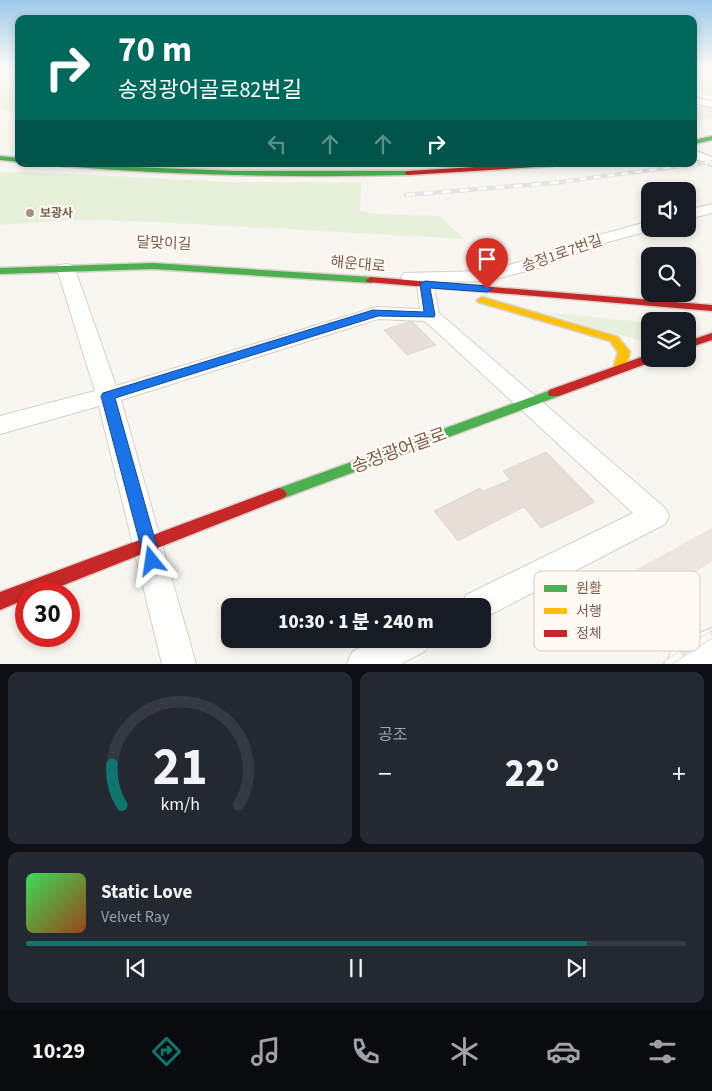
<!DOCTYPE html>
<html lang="ko">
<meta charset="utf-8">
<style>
:root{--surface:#171b24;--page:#242831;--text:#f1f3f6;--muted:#9ea1a6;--line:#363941;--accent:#0f766e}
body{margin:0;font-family:"Source Sans 3","Noto Sans KR",sans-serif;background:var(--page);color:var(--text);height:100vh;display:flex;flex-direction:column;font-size:19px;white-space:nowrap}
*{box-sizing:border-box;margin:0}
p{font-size:16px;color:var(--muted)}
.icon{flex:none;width:28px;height:28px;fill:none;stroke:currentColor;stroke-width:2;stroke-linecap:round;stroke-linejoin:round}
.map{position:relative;height:664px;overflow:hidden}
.drawer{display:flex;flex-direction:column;gap:8px;padding:8px;background:#0d0f14;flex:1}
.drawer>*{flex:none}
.top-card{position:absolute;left:15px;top:15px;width:682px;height:152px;border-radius:10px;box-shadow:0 2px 8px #0003;background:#00695c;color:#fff;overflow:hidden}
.tools{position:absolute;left:641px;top:182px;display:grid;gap:10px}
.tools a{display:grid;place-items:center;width:55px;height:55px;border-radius:10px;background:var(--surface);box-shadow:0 2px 8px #0003;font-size:25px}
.speed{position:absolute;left:15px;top:582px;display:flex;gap:10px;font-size:25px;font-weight:700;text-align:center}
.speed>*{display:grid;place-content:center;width:65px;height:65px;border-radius:50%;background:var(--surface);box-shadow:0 2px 8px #0003;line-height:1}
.speed .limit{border:8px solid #d22;background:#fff;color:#111}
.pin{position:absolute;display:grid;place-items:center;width:42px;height:42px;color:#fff;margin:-51px -21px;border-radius:50% 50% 50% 0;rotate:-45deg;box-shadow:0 0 5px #0007}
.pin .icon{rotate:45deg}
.me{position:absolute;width:55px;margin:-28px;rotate:345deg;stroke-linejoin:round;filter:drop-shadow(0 0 4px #0008)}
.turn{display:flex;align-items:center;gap:18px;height:105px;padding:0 20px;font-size:22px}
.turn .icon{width:65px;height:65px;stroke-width:2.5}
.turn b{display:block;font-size:35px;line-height:42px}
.lanes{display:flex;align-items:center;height:48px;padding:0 20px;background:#0003;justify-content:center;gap:25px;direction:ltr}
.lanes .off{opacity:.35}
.big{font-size:38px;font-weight:800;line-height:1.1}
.drawer .tile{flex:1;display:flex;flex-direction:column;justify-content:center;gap:8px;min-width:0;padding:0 18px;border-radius:10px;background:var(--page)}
.drawer .dial{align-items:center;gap:0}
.dial svg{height:130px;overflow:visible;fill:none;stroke:var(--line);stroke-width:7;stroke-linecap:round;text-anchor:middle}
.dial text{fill:var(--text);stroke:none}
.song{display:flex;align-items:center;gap:15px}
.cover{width:60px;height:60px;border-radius:8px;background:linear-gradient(135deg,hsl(130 70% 55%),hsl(20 70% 35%))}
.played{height:5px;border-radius:2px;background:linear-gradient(90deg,var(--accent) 85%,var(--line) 85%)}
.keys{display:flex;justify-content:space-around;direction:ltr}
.heat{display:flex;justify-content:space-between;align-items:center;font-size:28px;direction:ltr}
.drawer .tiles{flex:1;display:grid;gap:8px;grid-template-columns:1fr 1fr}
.tile:last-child{grid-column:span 2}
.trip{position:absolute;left:221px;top:598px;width:270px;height:50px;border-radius:10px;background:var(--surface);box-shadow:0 2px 8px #0003;font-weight:800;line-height:50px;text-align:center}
.tabs{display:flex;height:80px;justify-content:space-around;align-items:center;background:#090b0e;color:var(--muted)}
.tabs .icon{width:35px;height:35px}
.tabs .current{color:var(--accent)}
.tabs b{font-size:22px;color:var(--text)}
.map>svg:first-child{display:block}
</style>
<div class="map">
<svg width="712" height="664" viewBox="0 0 712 664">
<rect width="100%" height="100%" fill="#f9f5f0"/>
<polygon fill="#f2e8de" points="694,100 712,104 712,117 694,122"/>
<polygon fill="#ede5e0" points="712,528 712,562 607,622 586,597"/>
<g fill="#e7f0db">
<polygon points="0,68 19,68 19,113 0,109"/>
<polygon points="694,68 712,68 712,97 694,88"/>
<polygon points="26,172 233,182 361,182 360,211 378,214 439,216 464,239 158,222 72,220 0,225 0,173"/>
<polygon points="544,312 650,323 650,338 643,341 615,334"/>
</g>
<g fill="#e6ded7" stroke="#e2d8d2">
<polygon points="408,322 413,322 436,345 407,355 384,330"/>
<polygon points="546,452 595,502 541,528 524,507 458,541 434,511 480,488 483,491 510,480 503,471"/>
</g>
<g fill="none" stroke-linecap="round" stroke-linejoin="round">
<defs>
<g id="street">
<polygon points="694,97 712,101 712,107 694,103"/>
<polygon points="694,150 712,157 712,166 694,158"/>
<polygon points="712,204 712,213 688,219 688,210"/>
<polygon points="650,221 650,229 655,229 597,245 542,267 488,281 433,282 439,313 665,508 669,516 665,524 482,619 482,606 461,606 466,595 633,513 425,321 378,319 121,400 196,664 162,664 99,406 0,434 0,416 95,391 57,269 60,265 66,264 72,265 75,269 116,386 370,309 377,307 420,309 417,282 404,281 401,277 404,273 488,271 530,259 585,239"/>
<polygon points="712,628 712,664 666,664 671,652 700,633"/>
<polygon points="378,639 430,639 425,651 401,664 347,664 352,652"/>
</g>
<g id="fast">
<polygon points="712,136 712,140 694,144 694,140"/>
<polygon points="0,156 19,158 19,162 0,160"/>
<path d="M56 164 234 171H408L412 173 408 175C292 178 176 175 60 166Z"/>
<polygon points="153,263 371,277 376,280 371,283 153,269 0,274 0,268"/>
<polygon points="554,389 559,390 560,393 559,396 284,498 279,500 274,498 271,494 274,490"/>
</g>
<polygon id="slow" points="482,297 618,337 630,352 625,369 619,373 613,369 618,352 610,341 478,302 477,300"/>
<g id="jam">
<polygon points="529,164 557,164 553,166 408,175 404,173 408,171"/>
<polygon points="371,277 712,305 712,311 367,282 366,280"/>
<polygon points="712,333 712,340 688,348 688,341"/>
<polygon points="650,354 650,359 655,359 654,361 559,396 549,396 548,393 549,390"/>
<polygon points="279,488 284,490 287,494 284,498 41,594 26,594 26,599 0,610 0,592"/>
</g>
</defs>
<use href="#street" stroke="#d7d1cb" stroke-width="2"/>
<use href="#fast" stroke="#d9d2cb" stroke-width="3"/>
<use href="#slow" stroke="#d9d2cb" stroke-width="3"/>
<use href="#jam" stroke="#d9d2cb" stroke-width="3"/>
<use href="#street" fill="#fefefd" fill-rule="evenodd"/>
<use href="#fast" fill="#4caf50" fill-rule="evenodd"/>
<use href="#slow" fill="#ffc107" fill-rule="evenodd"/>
<use href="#jam" fill="#c62828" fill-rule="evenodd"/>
<defs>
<polyline id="rail-far2" points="552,183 712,162"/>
<polyline id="rail-far1" points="406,195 564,182"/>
<polyline id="rail" points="666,664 712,634"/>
</defs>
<use href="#rail-far2" stroke="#e6e3e7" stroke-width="4"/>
<use href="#rail-far1" stroke="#e6e3e7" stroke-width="4.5"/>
<use href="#rail" stroke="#e6e3e7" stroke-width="8"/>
<use href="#rail-far2" stroke="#fffaf3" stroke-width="2.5" stroke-dasharray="7" stroke-linecap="butt"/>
<use href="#rail-far1" stroke="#fffaf3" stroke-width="3" stroke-dasharray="9" stroke-linecap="butt"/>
<use href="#rail" stroke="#fffaf3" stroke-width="5.5" stroke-dasharray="18" stroke-linecap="butt"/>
</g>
<linearGradient id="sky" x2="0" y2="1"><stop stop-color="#9ec9e9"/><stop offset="0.42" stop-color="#fcfaf8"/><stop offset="1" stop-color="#fcfaf8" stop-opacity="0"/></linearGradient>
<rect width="712" height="161" fill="url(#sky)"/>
<polygon fill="#1a73e8" stroke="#114b97" points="425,281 487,286 492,289 487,292 430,288 435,315 434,317 378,316 115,398 161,561 158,566 152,569 146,566 101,396 103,393 373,310 424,312 420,284"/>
<circle fill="#a69286" stroke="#fffaf3" stroke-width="2" cx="30" cy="213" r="5"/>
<g text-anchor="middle" stroke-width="4.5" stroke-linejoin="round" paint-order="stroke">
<g font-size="12" font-weight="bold" fill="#7a5c4d" stroke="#fffaf3" text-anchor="start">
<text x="40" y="217">보광사</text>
</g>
<g font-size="15" fill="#7a5c4d" stroke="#fffaf3">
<text transform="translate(164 243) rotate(2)" y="5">달맞이길</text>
<text transform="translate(562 253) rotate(-19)" y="5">송정1로7번길</text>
<text transform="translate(358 264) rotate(5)" y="5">해운대로</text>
</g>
<g font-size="18" fill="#7a5c4d" stroke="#fffaf3">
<text transform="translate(399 450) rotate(-20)" y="6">송정광어골로</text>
</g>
</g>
<rect x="534" y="571" width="166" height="80" rx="8" fill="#fffaf3" stroke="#d7cbc1" stroke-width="1"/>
<rect x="544" y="585" width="23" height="7" fill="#4caf50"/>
<rect x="544" y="608" width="23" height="6" fill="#ffc107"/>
<rect x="544" y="630" width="23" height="7" fill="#c62828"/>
<g font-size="14" fill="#7a5c4d">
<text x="576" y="593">원활</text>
<text x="576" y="616">서행</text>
<text x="576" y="638">정체</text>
</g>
</svg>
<div class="tools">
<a><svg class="icon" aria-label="sound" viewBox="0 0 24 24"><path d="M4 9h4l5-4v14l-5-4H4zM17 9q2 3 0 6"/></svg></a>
<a><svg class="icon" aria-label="search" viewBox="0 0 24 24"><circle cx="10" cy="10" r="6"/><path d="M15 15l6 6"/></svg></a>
<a><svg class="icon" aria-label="layers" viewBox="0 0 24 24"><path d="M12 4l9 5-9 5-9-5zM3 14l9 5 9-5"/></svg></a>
</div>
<div class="speed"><div class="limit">30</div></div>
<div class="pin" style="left:487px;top:289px;background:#d93025"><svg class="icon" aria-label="arrive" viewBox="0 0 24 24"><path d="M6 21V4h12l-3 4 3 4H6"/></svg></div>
<svg class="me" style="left:152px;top:561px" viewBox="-20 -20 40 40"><path d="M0-17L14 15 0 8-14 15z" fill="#1a73e8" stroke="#fff" stroke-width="4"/></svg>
<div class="trip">10:30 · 1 분 · 240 m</div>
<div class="top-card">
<div class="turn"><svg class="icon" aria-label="right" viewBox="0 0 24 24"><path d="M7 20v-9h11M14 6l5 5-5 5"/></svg><div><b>70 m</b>송정광어골로82번길</div></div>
<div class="lanes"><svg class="icon off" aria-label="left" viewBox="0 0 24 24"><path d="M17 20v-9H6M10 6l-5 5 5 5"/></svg><svg class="icon off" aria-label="ahead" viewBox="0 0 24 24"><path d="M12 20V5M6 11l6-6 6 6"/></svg><svg class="icon off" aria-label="ahead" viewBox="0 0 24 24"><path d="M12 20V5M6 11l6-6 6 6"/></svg><svg class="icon" aria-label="right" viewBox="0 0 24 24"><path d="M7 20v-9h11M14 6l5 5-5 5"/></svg></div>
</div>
</div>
<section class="drawer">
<div class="tiles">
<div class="tile dial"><svg viewBox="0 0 100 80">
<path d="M14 69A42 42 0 1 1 86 69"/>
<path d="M14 69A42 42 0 0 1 8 44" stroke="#0f766e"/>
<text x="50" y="56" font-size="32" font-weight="700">21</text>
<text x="50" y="72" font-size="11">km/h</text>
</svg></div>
<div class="tile"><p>공조</p>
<div class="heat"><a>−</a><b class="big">22°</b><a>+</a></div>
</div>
<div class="tile">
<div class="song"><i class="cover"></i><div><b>Static Love</b><p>Velvet Ray</p></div></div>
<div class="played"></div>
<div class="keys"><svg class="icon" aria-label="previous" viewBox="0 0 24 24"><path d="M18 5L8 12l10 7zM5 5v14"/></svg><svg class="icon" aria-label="pause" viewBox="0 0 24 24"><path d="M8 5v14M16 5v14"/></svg><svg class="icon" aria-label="next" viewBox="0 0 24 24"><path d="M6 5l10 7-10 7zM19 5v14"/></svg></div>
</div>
</div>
</section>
<nav class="tabs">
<b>10:29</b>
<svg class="icon current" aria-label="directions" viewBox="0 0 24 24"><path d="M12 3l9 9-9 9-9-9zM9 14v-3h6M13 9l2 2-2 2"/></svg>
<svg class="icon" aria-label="music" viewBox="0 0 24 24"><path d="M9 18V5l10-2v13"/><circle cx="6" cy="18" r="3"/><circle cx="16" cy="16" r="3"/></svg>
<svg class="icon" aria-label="phone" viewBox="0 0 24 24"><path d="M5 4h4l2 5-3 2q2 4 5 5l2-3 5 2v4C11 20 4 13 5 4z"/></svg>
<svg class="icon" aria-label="climate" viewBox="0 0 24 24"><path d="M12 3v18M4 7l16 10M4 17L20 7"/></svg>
<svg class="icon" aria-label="car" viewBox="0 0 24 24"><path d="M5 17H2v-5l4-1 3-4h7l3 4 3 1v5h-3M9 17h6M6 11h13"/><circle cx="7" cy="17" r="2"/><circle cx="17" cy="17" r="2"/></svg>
<svg class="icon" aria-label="filters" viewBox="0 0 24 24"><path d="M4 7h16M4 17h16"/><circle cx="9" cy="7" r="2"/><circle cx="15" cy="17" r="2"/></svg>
</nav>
